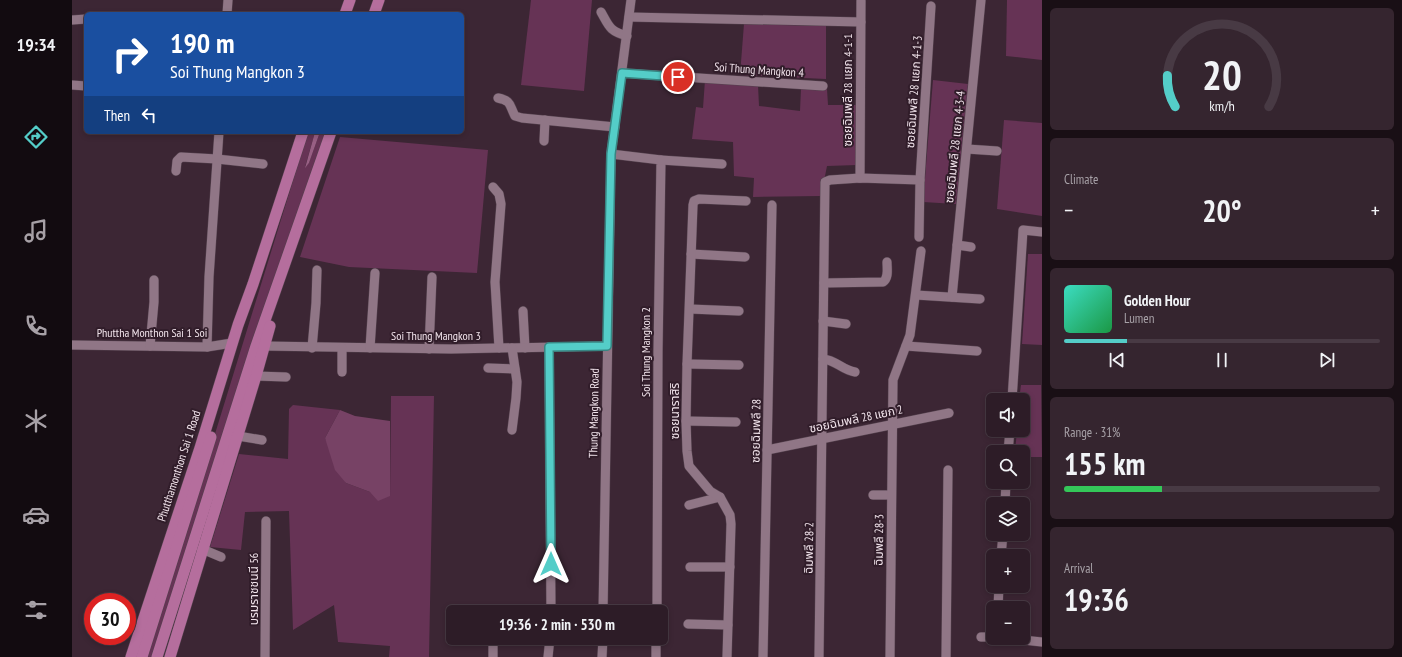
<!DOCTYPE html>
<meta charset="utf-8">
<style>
:root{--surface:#2d1c27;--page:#35252f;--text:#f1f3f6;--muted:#a7a1a7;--line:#483a44;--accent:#54cdc8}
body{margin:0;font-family:"PT Sans Narrow","Noto Sans Thai",sans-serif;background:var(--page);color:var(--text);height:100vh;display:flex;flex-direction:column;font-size:15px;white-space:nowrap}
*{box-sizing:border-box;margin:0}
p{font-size:13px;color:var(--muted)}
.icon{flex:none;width:22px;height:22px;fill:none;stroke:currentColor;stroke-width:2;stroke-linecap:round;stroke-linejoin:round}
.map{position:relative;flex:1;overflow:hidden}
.sheet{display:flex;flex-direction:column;gap:8px;padding:8px;background:#190f15;width:360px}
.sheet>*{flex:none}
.top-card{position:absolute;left:12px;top:12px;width:380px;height:122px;border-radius:6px;box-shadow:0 2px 6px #0003,0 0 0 1px var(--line);background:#1a4fa0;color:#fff;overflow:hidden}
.tools{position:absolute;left:914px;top:393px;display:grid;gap:8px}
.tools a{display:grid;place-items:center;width:44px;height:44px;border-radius:6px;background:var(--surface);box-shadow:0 2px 6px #0003,0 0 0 1px var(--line);font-size:20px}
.speed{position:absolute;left:12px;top:593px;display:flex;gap:8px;font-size:20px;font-weight:700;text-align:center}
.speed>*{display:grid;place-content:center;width:52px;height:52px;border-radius:50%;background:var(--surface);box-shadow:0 2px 6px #0003,0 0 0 1px var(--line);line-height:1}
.speed .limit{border:6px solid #d22;background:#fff;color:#111}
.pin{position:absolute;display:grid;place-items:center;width:34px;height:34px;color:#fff;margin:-17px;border:2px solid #fff;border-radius:50%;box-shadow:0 1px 4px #0007}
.me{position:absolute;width:44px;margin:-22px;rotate:0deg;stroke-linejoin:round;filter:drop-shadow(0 0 3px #0008)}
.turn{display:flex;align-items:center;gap:14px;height:84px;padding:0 20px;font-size:18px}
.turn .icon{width:52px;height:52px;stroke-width:2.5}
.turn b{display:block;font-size:28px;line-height:34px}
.then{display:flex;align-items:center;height:38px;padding:0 20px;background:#0003;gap:8px;font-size:15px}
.big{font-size:30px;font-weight:600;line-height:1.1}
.sheet .card{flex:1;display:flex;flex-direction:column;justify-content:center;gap:6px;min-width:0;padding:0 14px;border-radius:6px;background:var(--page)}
.sheet .dial{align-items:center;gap:0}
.dial svg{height:104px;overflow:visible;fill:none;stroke:var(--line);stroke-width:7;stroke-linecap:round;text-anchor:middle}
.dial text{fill:var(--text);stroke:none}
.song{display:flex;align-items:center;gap:12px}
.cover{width:48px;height:48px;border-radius:6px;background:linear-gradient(135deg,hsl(170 70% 55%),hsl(140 70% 35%))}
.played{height:4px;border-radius:2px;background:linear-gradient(90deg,var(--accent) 20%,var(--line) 20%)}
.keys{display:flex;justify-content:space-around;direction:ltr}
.heat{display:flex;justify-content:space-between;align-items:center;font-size:22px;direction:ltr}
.charge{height:6px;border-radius:3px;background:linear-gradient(90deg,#34c759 31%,var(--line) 0)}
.trip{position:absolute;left:374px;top:605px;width:222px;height:40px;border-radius:6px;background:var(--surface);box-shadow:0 2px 6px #0003,0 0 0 1px var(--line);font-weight:600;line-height:40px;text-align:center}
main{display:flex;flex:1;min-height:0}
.tabs{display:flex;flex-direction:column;width:72px;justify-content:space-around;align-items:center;background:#120b10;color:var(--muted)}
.tabs .icon{width:28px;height:28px}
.tabs .on{color:var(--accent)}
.tabs b{font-size:18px;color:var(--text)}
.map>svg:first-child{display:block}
</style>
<main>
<nav class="tabs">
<b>19:34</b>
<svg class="icon on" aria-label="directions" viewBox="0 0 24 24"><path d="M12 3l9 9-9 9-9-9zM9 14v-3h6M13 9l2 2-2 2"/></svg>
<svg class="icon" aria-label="music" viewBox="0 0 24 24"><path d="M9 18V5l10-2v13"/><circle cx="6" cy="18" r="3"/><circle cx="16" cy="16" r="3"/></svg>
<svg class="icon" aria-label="phone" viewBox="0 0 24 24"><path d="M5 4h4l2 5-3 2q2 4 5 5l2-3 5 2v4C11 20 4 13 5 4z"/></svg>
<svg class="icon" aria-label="climate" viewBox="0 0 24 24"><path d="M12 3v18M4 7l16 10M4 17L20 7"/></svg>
<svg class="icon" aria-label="car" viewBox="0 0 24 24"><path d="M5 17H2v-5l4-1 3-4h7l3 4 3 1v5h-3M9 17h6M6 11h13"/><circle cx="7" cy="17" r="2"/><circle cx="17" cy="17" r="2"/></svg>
<svg class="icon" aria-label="filters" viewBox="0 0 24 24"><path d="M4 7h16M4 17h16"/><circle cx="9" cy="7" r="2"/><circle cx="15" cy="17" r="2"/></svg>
</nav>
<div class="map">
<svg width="970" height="657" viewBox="0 0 970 657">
<rect width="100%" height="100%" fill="#3c2634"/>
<g fill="#635">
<polygon points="459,0 520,0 512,91 449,85"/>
<polygon points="935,0 970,0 970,60 934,56"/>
<polygon points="672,24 754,26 754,79 668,75"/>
<polygon points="633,80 686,85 687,106 728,111 729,88 755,89 756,105 786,105 785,165 755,166 749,196 681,197 682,178 662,176 661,142 620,139 624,107 631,108"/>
<polygon points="861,80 896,84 884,204 851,202"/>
<polygon points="932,120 970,123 970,216 925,209"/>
<polygon points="236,132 243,132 233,167 237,163 248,132 254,132 90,657 65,657 138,450"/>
<polygon points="268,137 416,150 405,273 277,267 228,257"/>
<polygon points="956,254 970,254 970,345 950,344"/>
<polygon points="949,385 969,385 970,457 951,457 951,452 943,452 945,430 951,430 951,400 947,400"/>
<polygon points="319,396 362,396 357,657 317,657 318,646 266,642 262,605 221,630 217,511 173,512 169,550 138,547 167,454 216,459 217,409 221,405 268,410 253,438 274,483 298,492 318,496"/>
</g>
<polygon fill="#774265" points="268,410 283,416 318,421 318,496 306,501 298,492 274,483 263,470 253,438"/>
<polygon fill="#985f84" points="243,132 248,132 237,163 233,168"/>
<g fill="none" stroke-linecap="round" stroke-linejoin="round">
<defs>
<g id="minor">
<path d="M529 12C537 26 537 31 555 36"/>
<polyline points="155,14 156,0"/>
<polyline points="557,17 789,22"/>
<polyline points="0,20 14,19"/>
<polyline points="550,73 751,86"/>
<polyline points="0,85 14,86"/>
<path d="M426 98C440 101 437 105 443 116L450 118 543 127"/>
<polyline points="472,141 473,120"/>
<polyline points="895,149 925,151"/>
<polyline points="539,154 589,160 586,352 585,612"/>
<polyline points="589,160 650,164"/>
<polyline points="104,171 105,161 109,157 145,159 191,164"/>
<polyline points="788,178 789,1"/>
<polyline points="421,187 427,194 429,204 423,282 427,348"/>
<polyline points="847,237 848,180 859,6"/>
<polyline points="885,245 899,247"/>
<polyline points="619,254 673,257"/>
<path d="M752 283 811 282C817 278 815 269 815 262"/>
<polyline points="844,295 908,299"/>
<polyline points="880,297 909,0"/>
<polyline points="618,309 667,311"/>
<polyline points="451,311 453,348"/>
<polyline points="751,321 774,324"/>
<polyline points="0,345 135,347 160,343"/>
<polyline points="78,346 82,302 82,280"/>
<polyline points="192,346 379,349 535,346"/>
<polyline points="834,346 905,351"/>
<polyline points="135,347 137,277 147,132"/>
<polyline points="477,347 479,612"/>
<polyline points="240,348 244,303 245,270"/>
<polyline points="270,348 270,372"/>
<polyline points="298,348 303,273"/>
<polyline points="357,349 360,277"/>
<path d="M751 359C764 360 770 370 783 372"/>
<polyline points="615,364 667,365"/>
<polyline points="416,368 443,369"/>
<polyline points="184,376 214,377"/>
<polyline points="940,400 951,230 970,232"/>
<polyline points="614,421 664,422"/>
<polyline points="440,430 444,398 445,382 440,348"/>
<polyline points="166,436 190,440"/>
<polyline points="695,450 877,413"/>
<polyline points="936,452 938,430"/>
<polyline points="801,495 819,495"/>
<polyline points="933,504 934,482"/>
<polyline points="617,505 648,497"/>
<polyline points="130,549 149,557"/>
<polyline points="929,556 931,534"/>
<polyline points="618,567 658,567"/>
<polyline points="926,608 927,586"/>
<polyline points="422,612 422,610 513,612"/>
<polyline points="531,612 539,154 559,0"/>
<polyline points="616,624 656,625"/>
<polyline points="909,637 921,637"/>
<polyline points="931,638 970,642"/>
<polyline points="193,657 194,521"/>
<polyline points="421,657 421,638"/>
<polyline points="476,657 478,638"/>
<polyline points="530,657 531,638"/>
<polyline points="584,657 584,638"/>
<polyline points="655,657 659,524 658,515 648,497 638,491 617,466 615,451 614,421 615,364 621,205 622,201 627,199 674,201"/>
<polyline points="691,657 700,205"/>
<polyline points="747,657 753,182 758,180 788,178 848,180"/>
<polyline points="818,657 821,380 838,335 849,251"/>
<polyline points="874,657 876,470"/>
</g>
<g id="major">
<polyline points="273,14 278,0"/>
<polyline points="302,14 307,0"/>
<polyline points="59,657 128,448 166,325 181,284 231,132"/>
<polyline points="70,657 139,437"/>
<polyline points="85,657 184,346 259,132"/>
<polyline points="98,657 184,376 198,326"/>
</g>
</defs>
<use href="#minor" stroke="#54424e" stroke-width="10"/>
<use href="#major" stroke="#54424e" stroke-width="12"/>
<use href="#minor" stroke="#907686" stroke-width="9"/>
<use href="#major" stroke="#b56e9d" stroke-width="11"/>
</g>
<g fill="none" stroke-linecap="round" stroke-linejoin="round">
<defs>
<polyline id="route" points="479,564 477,347 535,346 539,154 550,73 606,77"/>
</defs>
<use href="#route" stroke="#378582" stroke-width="10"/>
<use href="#route" stroke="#54cdc8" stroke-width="7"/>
</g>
<g text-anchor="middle" stroke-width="4" stroke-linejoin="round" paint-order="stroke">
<g font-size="12" fill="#f1e3eb" stroke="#311d2a">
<text transform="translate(687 70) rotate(4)" y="4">Soi Thung Mangkon 4</text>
<text transform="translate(776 90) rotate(-90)" y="4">ซอยฉิมพลี 28 แยก 4-1-1</text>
<text transform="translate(842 92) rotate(-86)" y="4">ซอยฉิมพลี 28 แยก 4-1-3</text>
<text transform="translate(883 147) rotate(-84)" y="4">ซอยฉิมพลี 28 แยก 4-3-4</text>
<text x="80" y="337">Phuttha Monthon Sai 1 Soi</text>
<text x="364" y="340">Soi Thung Mangkon 3</text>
<text transform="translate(574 352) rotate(-90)" y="4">Soi Thung Mangkon 2</text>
<text transform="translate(603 411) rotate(-90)" y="4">ซอยนาราสิริ</text>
<text transform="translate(522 413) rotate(-89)" y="4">Thung Mangkon Road</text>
<text transform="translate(784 419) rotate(-12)" y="4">ซอยฉิมพลี 28 แยก 2</text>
<text transform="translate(684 431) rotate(-89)" y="4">ซอยฉิมพลี 28</text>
<text transform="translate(107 466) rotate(-72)" y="4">Phutthamonthon Sai 1 Road</text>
<text transform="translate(807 540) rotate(-89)" y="4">ฉิมพลี 28-3</text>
<text transform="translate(737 548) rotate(-89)" y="4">ฉิมพลี 28-2</text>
<text transform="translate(182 589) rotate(-90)" y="4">บรมราชชนนี 56</text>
</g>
</g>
</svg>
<div class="tools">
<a><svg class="icon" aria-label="sound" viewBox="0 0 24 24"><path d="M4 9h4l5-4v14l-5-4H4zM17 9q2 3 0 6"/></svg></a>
<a><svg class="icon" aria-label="search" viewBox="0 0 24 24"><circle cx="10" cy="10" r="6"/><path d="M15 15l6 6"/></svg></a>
<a><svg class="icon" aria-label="layers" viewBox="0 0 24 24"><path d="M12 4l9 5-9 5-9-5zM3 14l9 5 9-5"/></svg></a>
<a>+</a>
<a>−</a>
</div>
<div class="speed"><div class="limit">30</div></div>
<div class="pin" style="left:606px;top:77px;background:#d93025"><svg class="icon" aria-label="arrive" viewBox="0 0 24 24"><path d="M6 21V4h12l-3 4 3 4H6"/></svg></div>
<svg class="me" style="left:479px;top:564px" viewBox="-20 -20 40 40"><path d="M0-17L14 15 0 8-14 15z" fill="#54cdc8" stroke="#fff" stroke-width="4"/></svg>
<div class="trip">19:36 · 2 min · 530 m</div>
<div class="top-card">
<div class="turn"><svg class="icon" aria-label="right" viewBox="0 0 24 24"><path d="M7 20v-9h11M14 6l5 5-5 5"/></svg><div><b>190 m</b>Soi Thung Mangkon 3</div></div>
<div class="then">Then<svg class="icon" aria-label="left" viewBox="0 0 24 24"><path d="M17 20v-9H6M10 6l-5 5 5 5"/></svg></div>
</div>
</div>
<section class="sheet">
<div class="card dial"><svg viewBox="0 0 100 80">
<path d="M14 69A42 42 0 1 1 86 69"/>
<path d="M14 69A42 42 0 0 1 8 45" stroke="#54cdc8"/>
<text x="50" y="56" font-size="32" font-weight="700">20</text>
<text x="50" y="72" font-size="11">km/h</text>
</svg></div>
<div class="card"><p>Climate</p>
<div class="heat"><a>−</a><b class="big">20°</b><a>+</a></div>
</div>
<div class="card">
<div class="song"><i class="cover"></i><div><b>Golden Hour</b><p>Lumen</p></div></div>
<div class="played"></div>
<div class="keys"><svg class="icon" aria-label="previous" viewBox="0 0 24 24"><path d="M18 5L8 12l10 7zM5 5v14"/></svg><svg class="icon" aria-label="pause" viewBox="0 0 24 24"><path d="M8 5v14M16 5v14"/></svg><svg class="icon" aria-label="next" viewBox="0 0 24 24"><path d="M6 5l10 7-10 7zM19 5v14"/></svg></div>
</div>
<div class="card"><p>Range · 31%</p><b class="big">155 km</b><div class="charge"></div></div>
<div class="card"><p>Arrival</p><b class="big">19:36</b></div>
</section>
</main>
